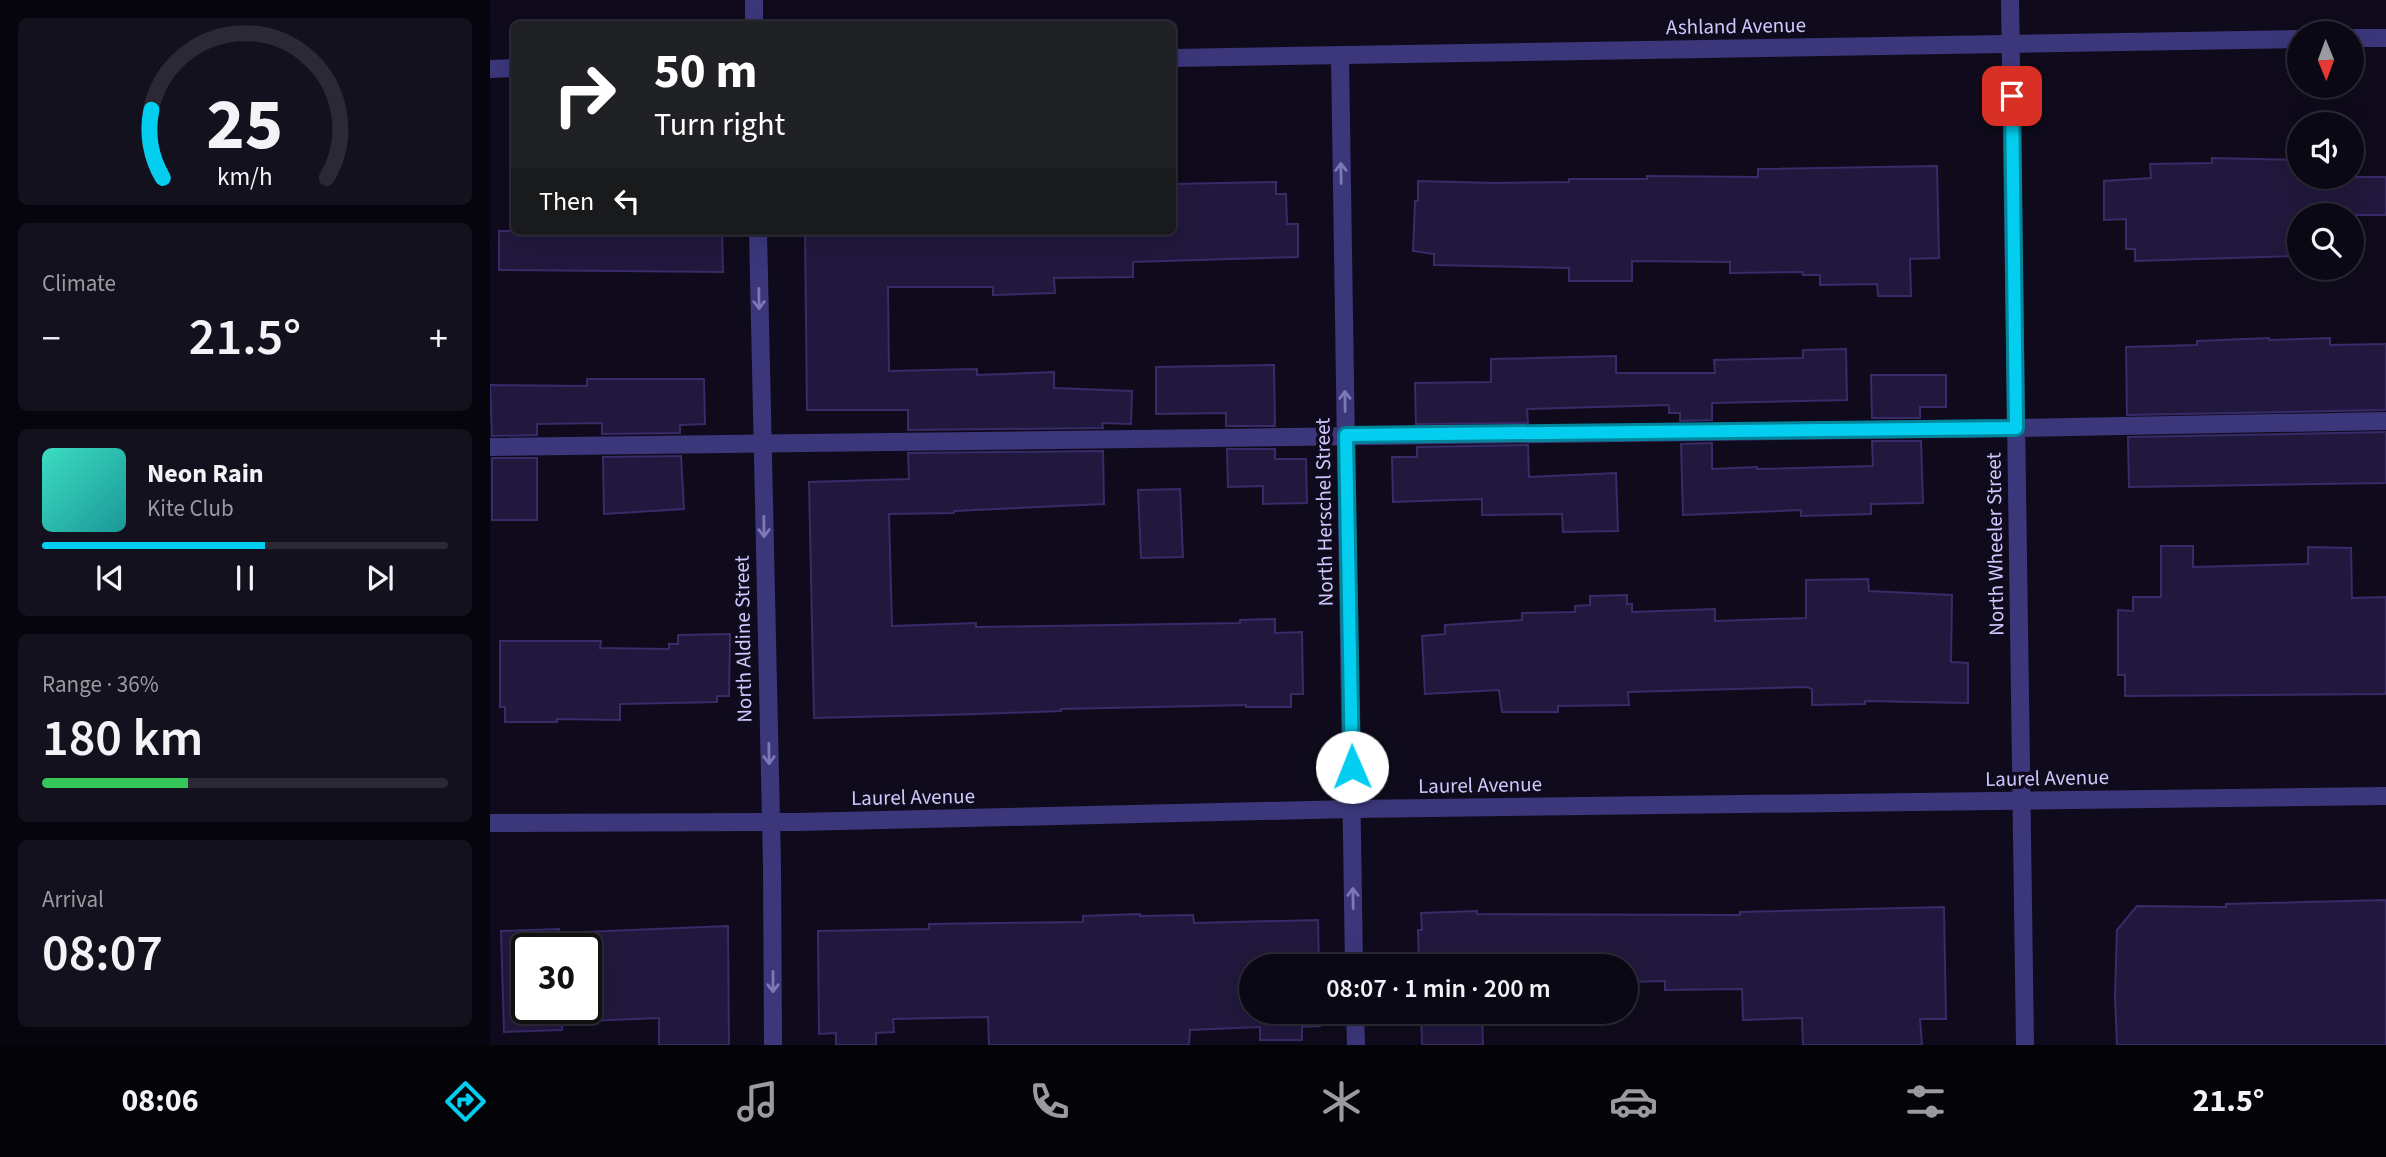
<!DOCTYPE html>
<meta charset="utf-8">
<style>
:root{--surface:#0b0815;--page:#14111e;--text:#f1f3f6;--muted:#9a9aa0;--line:#2b2934;--accent:#03ceef}
body{margin:0;font-family:"Source Sans 3",sans-serif;background:var(--page);color:var(--text);height:100vh;display:flex;flex-direction:column;font-size:26px;white-space:nowrap}
*{box-sizing:border-box;margin:0}
p{font-size:23px;color:var(--muted)}
.icon{flex:none;width:38px;height:38px;fill:none;stroke:currentColor;stroke-width:2;stroke-linecap:round;stroke-linejoin:round}
.map{position:relative;flex:1;overflow:hidden}
.details{display:flex;flex-direction:column;gap:18px;padding:18px;background:#06040c;width:490px}
.details>*{flex:none}
.guide{position:absolute;left:21px;top:21px;width:665px;height:214px;border-radius:10px;box-shadow:0 7px 28px #0002,0 0 0 2px var(--line);background:#202124;color:#fff;overflow:hidden}
.needle{width:46px;rotate:179deg}
.tools{position:absolute;left:1797px;top:21px;display:grid;gap:14px}
.tools a{display:grid;place-items:center;width:77px;height:77px;border-radius:50%;background:var(--surface);box-shadow:0 7px 28px #0002,0 0 0 2px var(--line);font-size:35px}
.speed{position:absolute;left:21px;top:933px;display:flex;gap:14px;font-size:35px;font-weight:700;text-align:center}
.speed>*{display:grid;place-content:center;width:91px;height:91px;border-radius:50%;background:var(--surface);box-shadow:0 7px 28px #0002,0 0 0 2px var(--line);line-height:1}
.speed .limit{border:4px solid #111;border-radius:10px;background:#fff;color:#111}
.pin{position:absolute;display:grid;place-items:center;width:60px;height:60px;color:#fff;margin:-30px;border-radius:14px;box-shadow:0 4px 10px #0006}
.me{position:absolute;width:77px;margin:-38px;rotate:359deg;stroke-linejoin:round;filter:drop-shadow(0 0 5px #0008)}
.turn{display:flex;align-items:center;gap:24px;height:147px;padding:0 28px;font-size:32px}
.turn .icon{width:91px;height:91px;stroke-width:2.5}
.turn b{display:block;font-size:49px;line-height:60px}
.then{display:flex;align-items:center;height:66px;padding:0 28px;background:#0003;gap:14px;font-size:26px}
.big{font-size:52px;font-weight:600;line-height:1.1}
.details .card{flex:1;display:flex;flex-direction:column;justify-content:center;gap:10px;min-width:0;padding:0 24px;border-radius:10px;background:var(--page)}
.details .dial{align-items:center;gap:0}
.dial svg{height:182px;overflow:visible;fill:none;stroke:var(--line);stroke-width:7;stroke-linecap:round;text-anchor:middle}
.dial text{fill:var(--text);stroke:none}
.song{display:flex;align-items:center;gap:21px}
.cover{width:84px;height:84px;border-radius:10px;background:linear-gradient(135deg,hsl(170 70% 55%),hsl(180 70% 35%))}
.played{height:7px;border-radius:4px;background:linear-gradient(90deg,var(--accent) 55%,var(--line) 55%)}
.keys{display:flex;justify-content:space-around;direction:ltr}
.heat{display:flex;justify-content:space-between;align-items:center;font-size:38px;direction:ltr}
.charge{height:10px;border-radius:5px;background:linear-gradient(90deg,#34c759 36%,var(--line) 0)}
.trip{position:absolute;left:749px;top:954px;width:399px;height:70px;border-radius:35px;background:var(--surface);box-shadow:0 7px 28px #0002,0 0 0 2px var(--line);font-weight:600;line-height:70px;text-align:center}
.tabs{display:flex;height:112px;justify-content:space-around;align-items:center;background:#040308;color:var(--muted)}
.tabs .icon{width:49px;height:49px}
.tabs .on{color:var(--accent)}
.tabs b{font-size:32px;color:var(--text)}
main{display:flex;flex:1;min-height:0}
.map>svg:first-child{display:block}
</style>
<main>
<section class="details">
<div class="card dial"><svg viewBox="0 0 100 80">
<path d="M14 69A42 42 0 1 1 86 69"/>
<path d="M14 69A42 42 0 0 1 9 39" stroke="#03ceef"/>
<text x="50" y="56" font-size="32" font-weight="700">25</text>
<text x="50" y="72" font-size="11">km/h</text>
</svg></div>
<div class="card"><p>Climate</p>
<div class="heat"><a>−</a><b class="big">21.5°</b><a>+</a></div>
</div>
<div class="card">
<div class="song"><i class="cover"></i><div><b>Neon Rain</b><p>Kite Club</p></div></div>
<div class="played"></div>
<div class="keys"><svg class="icon" aria-label="previous" viewBox="0 0 24 24"><path d="M18 5L8 12l10 7zM5 5v14"/></svg><svg class="icon" aria-label="pause" viewBox="0 0 24 24"><path d="M8 5v14M16 5v14"/></svg><svg class="icon" aria-label="next" viewBox="0 0 24 24"><path d="M6 5l10 7-10 7zM19 5v14"/></svg></div>
</div>
<div class="card"><p>Range · 36%</p><b class="big">180 km</b><div class="charge"></div></div>
<div class="card"><p>Arrival</p><b class="big">08:07</b></div>
</section>
<div class="map">
<svg width="1896" height="1045" viewBox="0 0 1896 1045">
<rect width="100%" height="100%" fill="#0f0b1c"/>
<g fill="#21183d" stroke="#392a68" stroke-width="2" fill-rule="evenodd">
<polygon points="1722,158 1810,160 1810,177 1896,177 1896,215 1810,215 1807,256 1645,261 1645,249 1636,249 1636,219 1614,220 1614,181 1661,178 1660,164 1722,163"/>
<polygon points="1447,166 1449,258 1420,259 1421,296 1388,296 1387,284 1330,285 1330,275 1313,275 1313,272 1240,273 1240,262 1142,261 1142,281 1079,281 1079,268 944,265 944,254 923,251 925,201 928,201 928,181 1005,183 1079,182 1079,179 1157,179 1157,176 1268,177 1268,169"/>
<polygon points="786,182 786,194 796,194 797,224 808,224 808,257 643,262 643,277 564,278 565,293 503,295 503,287 398,287 399,371 487,369 487,375 564,372 564,388 642,391 641,424 612,423 613,428 418,430 418,410 317,410 315,231 682,231 682,184"/>
<polygon points="9,231 232,231 233,272 9,270"/>
<polygon points="1779,338 1779,340 1840,338 1840,345 1896,344 1896,410 1637,415 1636,347 1707,345 1707,341"/>
<polygon points="1356,349 1357,400 1222,403 1222,420 1190,421 1190,413 1179,413 1179,405 1037,409 1038,423 926,424 925,383 1001,382 1001,359 1126,356 1126,373 1225,373 1224,360 1313,358 1313,350"/>
<polygon points="784,365 785,426 736,426 736,413 666,414 666,367"/>
<polygon points="1381,375 1456,375 1456,407 1430,407 1430,418 1382,418"/>
<polygon points="97,379 214,379 215,424 190,425 190,433 112,434 112,423 47,424 47,435 2,436 0,385 97,386"/>
<polygon points="1896,432 1896,483 1639,487 1638,437"/>
<polygon points="1382,441 1431,441 1433,503 1381,504 1381,514 1311,516 1311,510 1193,515 1191,444 1222,443 1222,469 1267,467 1267,469 1383,466"/>
<polygon points="1038,445 1039,477 1126,473 1128,531 1073,532 1072,514 992,515 992,499 903,502 902,457 927,457 927,447"/>
<polygon points="737,449 785,449 785,459 816,459 817,503 773,504 773,486 738,487"/>
<polygon points="613,451 614,504 464,511 464,513 399,514 402,626 486,623 486,627 750,623 750,620 785,619 785,633 812,632 813,694 801,694 801,707 756,707 756,705 571,709 571,711 489,714 324,718 319,482 419,479 418,453"/>
<polygon points="191,456 194,509 114,514 113,457"/>
<rect x="2" y="458" width="45" height="62"/>
<polygon points="690,489 693,557 651,558 648,490"/>
<polygon points="1671,546 1703,546 1703,567 1818,564 1818,547 1861,548 1862,598 1896,597 1896,694 1635,696 1635,675 1628,675 1628,610 1643,611 1643,597 1671,597"/>
<polygon points="1378,579 1379,591 1462,595 1461,662 1478,663 1478,703 1375,701 1375,704 1322,705 1322,689 1317,687 1245,689 1138,692 1139,705 1068,706 1068,712 1012,712 1009,690 935,694 932,636 955,634 955,625 1032,620 1032,613 1085,612 1085,606 1100,605 1100,596 1137,595 1137,604 1142,604 1142,612 1225,609 1225,621 1316,618 1316,580"/>
<polygon points="240,634 239,696 227,696 227,702 130,704 130,720 67,719 67,722 15,722 15,707 10,707 10,641 111,641 110,648 179,649 179,644 188,644 188,635"/>
<polygon points="1896,900 1896,1045 1627,1045 1625,996 1627,930 1647,906 1736,907 1736,904"/>
<polygon points="1454,907 1456,1019 1430,1019 1432,1045 1313,1045 1312,1018 1253,1020 1252,989 1175,990 1175,981 1136,982 1136,966 929,966 928,930 932,930 931,913 987,911 987,914 1250,915 1250,912"/>
<polygon points="650,914 650,916 703,915 704,923 828,920 829,966 761,966 761,1012 829,1012 830,1026 812,1027 812,1040 770,1040 770,1027 700,1030 699,1045 499,1045 498,1017 403,1019 404,1032 386,1033 386,1045 346,1045 346,1033 329,1034 328,931 439,929 439,924 593,922 593,916"/>
<path d="M238 926 239 1045H169V1018L72 1022V1030L14 1032 11 931 69 929V933ZM37 948H96V1008H37Z"/>
<polygon points="931,1012 992,1012 993,1045 932,1045"/>
</g>
<g fill="none" stroke-linecap="round" stroke-linejoin="round">
<g stroke="#3c377b" stroke-width="18">
<polyline points="264,0 264,24"/>
<polyline points="1520,0 1535,1045"/>
<polyline points="1862,38 1896,38"/>
<polyline points="850,57 864,966"/>
<polyline points="682,58 1810,39"/>
<polyline points="0,69 24,68"/>
<polyline points="268,231 282,866 283,1045"/>
<polyline points="0,447 1526,428 1896,421"/>
<polyline points="0,823 308,822 861,809 1896,796"/>
<polyline points="865,1012 866,1045"/>
</g>
</g>
<defs><path id="oneway-shaft" d="M-6 0H5M1.5-3L5.5 0L1.5 3" fill="none" stroke-width="1.6" stroke-linecap="round" stroke-linejoin="round" transform="scale(1.75)"/></defs>
<g stroke="#7f78b6">
<use href="#oneway-shaft" transform="translate(851 173) rotate(-91)"/>
<use href="#oneway-shaft" transform="translate(269 299) rotate(89)"/>
<use href="#oneway-shaft" transform="translate(855 401) rotate(-91)"/>
<use href="#oneway-shaft" transform="translate(274 527) rotate(89)"/>
<use href="#oneway-shaft" transform="translate(279 754) rotate(89)"/>
<use href="#oneway-shaft" transform="translate(863 898) rotate(-91)"/>
<use href="#oneway-shaft" transform="translate(283 982) rotate(90)"/>
</g>
<g fill="none" stroke-linecap="round" stroke-linejoin="round">
<defs>
<polyline id="route" points="862,767 856,435 1526,428 1522,96"/>
</defs>
<use href="#route" stroke="#02869b" stroke-width="18"/>
<use href="#route" stroke="#03ceef" stroke-width="12"/>
</g>
<g text-anchor="middle" stroke-width="7" stroke-linejoin="round" paint-order="stroke">
<g font-size="21" fill="#d0c7fe" stroke="#0f0b1c">
<text transform="translate(1246 26) rotate(-1)" y="7">Ashland Avenue</text>
<text transform="translate(834 512) rotate(-91)" y="7">North Herschel Street</text>
<text transform="translate(1505 544) rotate(-91)" y="7">North Wheeler Street</text>
<text transform="translate(253 639) rotate(-91)" y="7">North Aldine Street</text>
<text transform="translate(1557 778) rotate(-1)" y="7">Laurel Avenue</text>
<text transform="translate(990 785) rotate(-1)" y="7">Laurel Avenue</text>
<text transform="translate(423 797) rotate(-1)" y="7">Laurel Avenue</text>
</g>
</g>
</svg>
<div class="tools">
<a><svg class="needle" viewBox="-14 -14 28 28"><path d="M0-13l5 13h-10z" fill="#e53935"/><path d="M0 13l5-13h-10z" fill="#9a9aa0"/></svg></a>
<a><svg class="icon" aria-label="sound" viewBox="0 0 24 24"><path d="M4 9h4l5-4v14l-5-4H4zM17 9q2 3 0 6"/></svg></a>
<a><svg class="icon" aria-label="search" viewBox="0 0 24 24"><circle cx="10" cy="10" r="6"/><path d="M15 15l6 6"/></svg></a>
</div>
<div class="speed"><div class="limit">30</div></div>
<div class="pin" style="left:1522px;top:96px;background:#d93025"><svg class="icon" aria-label="arrive" viewBox="0 0 24 24"><path d="M6 21V4h12l-3 4 3 4H6"/></svg></div>
<svg class="me" style="left:862px;top:767px" viewBox="-20 -20 40 40"><circle r="19" fill="#fff"/><path d="M0-13L10 11 0 6-10 11z" fill="#03ceef"/></svg>
<div class="trip">08:07 · 1 min · 200 m</div>
<div class="guide">
<div class="turn"><svg class="icon" aria-label="right" viewBox="0 0 24 24"><path d="M7 20v-9h11M14 6l5 5-5 5"/></svg><div><b>50 m</b>Turn right</div></div>
<div class="then">Then<svg class="icon" aria-label="left" viewBox="0 0 24 24"><path d="M17 20v-9H6M10 6l-5 5 5 5"/></svg></div>
</div>
</div>
</main>
<nav class="tabs">
<b>08:06</b>
<svg class="icon on" aria-label="directions" viewBox="0 0 24 24"><path d="M12 3l9 9-9 9-9-9zM9 14v-3h6M13 9l2 2-2 2"/></svg>
<svg class="icon" aria-label="music" viewBox="0 0 24 24"><path d="M9 18V5l10-2v13"/><circle cx="6" cy="18" r="3"/><circle cx="16" cy="16" r="3"/></svg>
<svg class="icon" aria-label="phone" viewBox="0 0 24 24"><path d="M5 4h4l2 5-3 2q2 4 5 5l2-3 5 2v4C11 20 4 13 5 4z"/></svg>
<svg class="icon" aria-label="climate" viewBox="0 0 24 24"><path d="M12 3v18M4 7l16 10M4 17L20 7"/></svg>
<svg class="icon" aria-label="car" viewBox="0 0 24 24"><path d="M5 17H2v-5l4-1 3-4h7l3 4 3 1v5h-3M9 17h6M6 11h13"/><circle cx="7" cy="17" r="2"/><circle cx="17" cy="17" r="2"/></svg>
<svg class="icon" aria-label="filters" viewBox="0 0 24 24"><path d="M4 7h16M4 17h16"/><circle cx="9" cy="7" r="2"/><circle cx="15" cy="17" r="2"/></svg>
<b>21.5°</b>
</nav>
